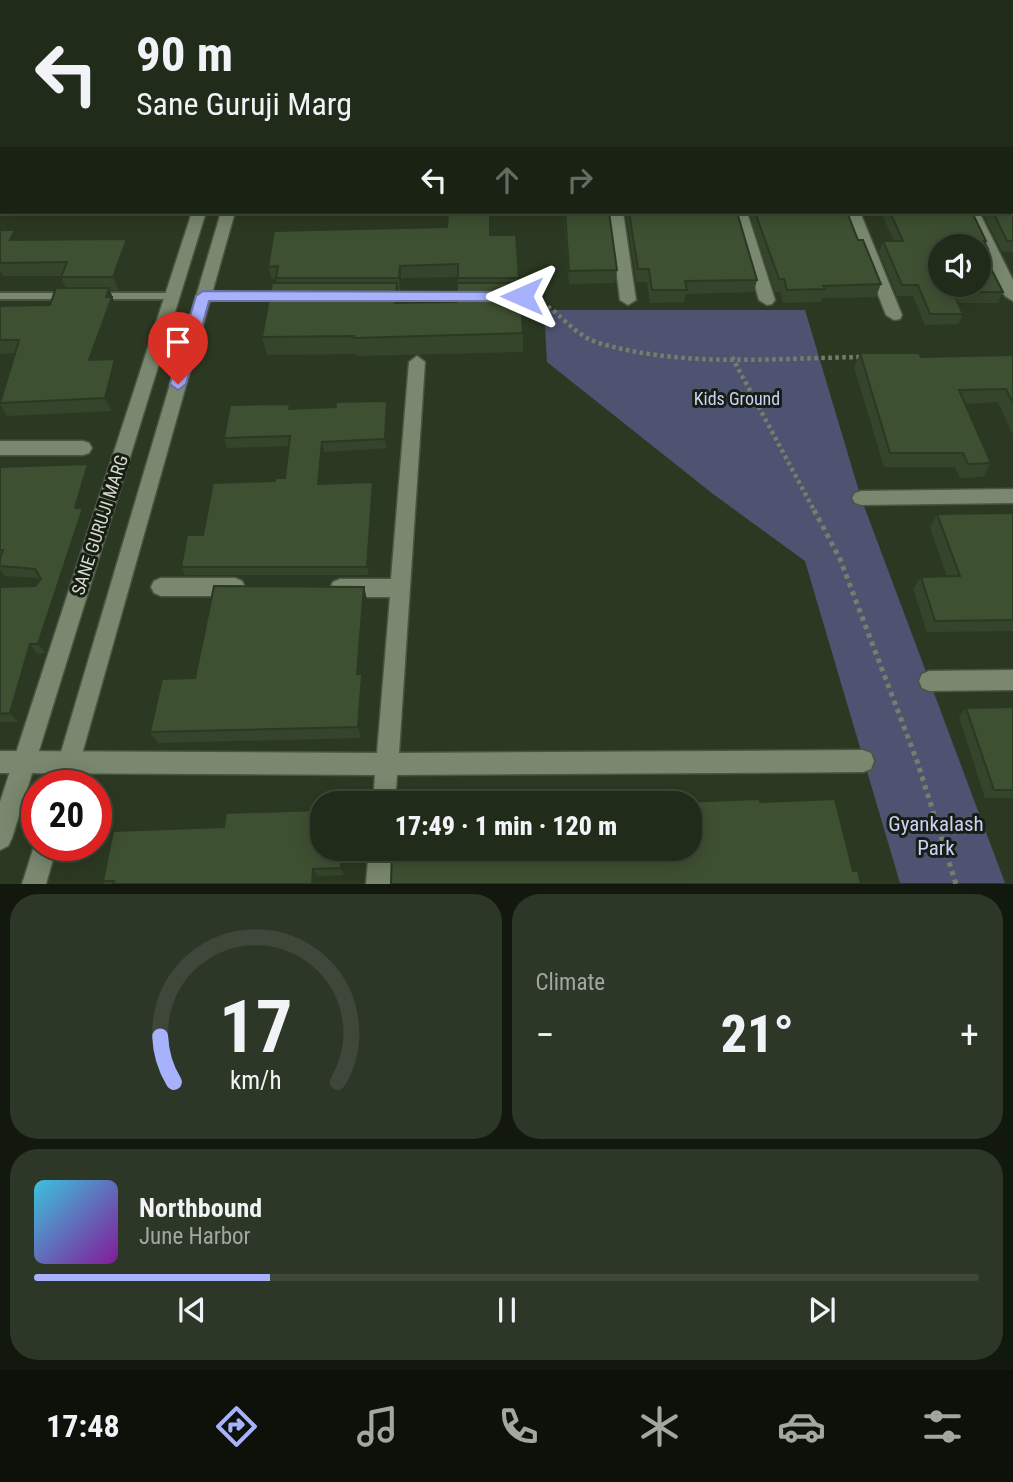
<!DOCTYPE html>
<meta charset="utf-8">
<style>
:root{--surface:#212b1a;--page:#2d3727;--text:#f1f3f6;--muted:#a2a7a2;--line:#3e4739;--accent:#a7b1fc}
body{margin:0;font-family:"Roboto Condensed",sans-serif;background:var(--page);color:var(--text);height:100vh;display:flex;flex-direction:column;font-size:26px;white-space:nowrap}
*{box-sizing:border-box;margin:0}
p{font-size:23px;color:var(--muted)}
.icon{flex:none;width:38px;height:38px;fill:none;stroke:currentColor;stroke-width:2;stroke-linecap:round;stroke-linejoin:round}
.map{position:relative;height:884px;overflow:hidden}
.sheet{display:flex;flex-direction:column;gap:10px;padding:10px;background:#12180e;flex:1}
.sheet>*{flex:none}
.top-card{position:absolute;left:0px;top:0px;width:1013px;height:214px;box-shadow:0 4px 18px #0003,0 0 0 2px var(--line);background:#212b1a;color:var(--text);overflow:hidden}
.controls{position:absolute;left:928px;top:234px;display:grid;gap:14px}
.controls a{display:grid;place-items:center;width:63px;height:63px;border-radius:50%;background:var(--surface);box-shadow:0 4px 18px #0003,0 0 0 2px var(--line);font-size:35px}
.speed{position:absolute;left:21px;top:770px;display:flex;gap:14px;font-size:35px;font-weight:700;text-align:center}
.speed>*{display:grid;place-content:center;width:91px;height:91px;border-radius:50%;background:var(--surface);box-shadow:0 4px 18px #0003,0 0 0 2px var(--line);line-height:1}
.speed .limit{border:10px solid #d22;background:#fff;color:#111}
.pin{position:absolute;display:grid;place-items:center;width:60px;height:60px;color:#fff;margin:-72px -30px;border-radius:50% 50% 50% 0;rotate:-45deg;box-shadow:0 0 7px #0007}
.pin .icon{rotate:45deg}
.me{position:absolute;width:77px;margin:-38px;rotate:270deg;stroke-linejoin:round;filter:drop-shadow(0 0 5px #0008)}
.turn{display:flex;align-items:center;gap:24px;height:147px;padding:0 21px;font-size:32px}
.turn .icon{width:91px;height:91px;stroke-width:2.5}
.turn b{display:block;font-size:49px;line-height:60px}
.lanes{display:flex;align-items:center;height:66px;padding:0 21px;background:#0003;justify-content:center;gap:35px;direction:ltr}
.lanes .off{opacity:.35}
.big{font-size:52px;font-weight:800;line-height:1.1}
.sheet .tile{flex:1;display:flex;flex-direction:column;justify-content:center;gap:10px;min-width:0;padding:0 24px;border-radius:28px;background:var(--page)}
.sheet .dial{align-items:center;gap:0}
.dial svg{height:182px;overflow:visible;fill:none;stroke:var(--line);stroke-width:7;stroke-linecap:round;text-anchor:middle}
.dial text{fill:var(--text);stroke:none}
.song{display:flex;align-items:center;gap:21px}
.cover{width:84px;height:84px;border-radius:10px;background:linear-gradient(135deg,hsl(190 70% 55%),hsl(290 70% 35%))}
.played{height:7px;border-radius:4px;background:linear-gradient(90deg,var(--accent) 25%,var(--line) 25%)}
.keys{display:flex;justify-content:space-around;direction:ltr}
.heat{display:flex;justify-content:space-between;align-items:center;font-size:38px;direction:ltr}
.sheet .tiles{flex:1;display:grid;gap:10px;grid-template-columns:1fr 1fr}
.tile:last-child{grid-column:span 2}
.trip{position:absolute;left:310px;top:791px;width:392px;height:70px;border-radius:28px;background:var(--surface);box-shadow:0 4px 18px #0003,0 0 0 2px var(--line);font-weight:800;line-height:70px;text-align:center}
.tab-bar{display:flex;height:112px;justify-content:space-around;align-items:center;background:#0d110a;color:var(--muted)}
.tab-bar .icon{width:49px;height:49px}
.tab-bar .selected{color:var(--accent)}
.tab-bar b{font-size:32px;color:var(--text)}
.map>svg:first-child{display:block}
</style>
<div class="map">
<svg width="1013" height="884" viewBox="0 0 1013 884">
<rect width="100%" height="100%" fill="#2c3922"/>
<polygon fill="#4e5371" points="544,310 805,310 861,498 1005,883 900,883 805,561 713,494 547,362"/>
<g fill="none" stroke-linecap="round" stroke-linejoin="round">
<defs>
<g id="service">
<rect x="385" y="0" width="6" height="2"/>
<polygon points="0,293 68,293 73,296 68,299 0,299"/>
<polygon points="98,293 172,293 177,296 172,299 98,299 93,296"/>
<polygon points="203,293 281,293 286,296 281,299 203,299 198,296"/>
<polygon points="385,293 470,293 475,296 470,299 385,299 380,296"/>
</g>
<g id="minor">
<polygon points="862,0 874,0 874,2 863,2"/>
<rect x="0" y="164" width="2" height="8"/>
<polygon points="609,212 623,212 636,300 628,305 620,300"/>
<polygon points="733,212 747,212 775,300 772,304 767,305 759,300"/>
<polygon points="846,212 860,212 902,315 900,319 894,320 886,315"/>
<polygon points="965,212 979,212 1013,280 1013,301 1005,296"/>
<polygon points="417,356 425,362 399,753 863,750 871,753 874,761 871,769 863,772 397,775 395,803 373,803 375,775 0,773 0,751 377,753 390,597 340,597 333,594 330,588 333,582 340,579 391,579 409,362"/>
<polygon points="0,441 83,441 89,443 92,448 89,453 83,455 0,455"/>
<polygon points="1013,489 1013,503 861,505 855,503 852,498 855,493 861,491"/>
<polygon points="161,578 235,578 242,581 245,587 242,593 235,596 161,596 154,593 151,587 154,581"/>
<polygon points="1013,670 1013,690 929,691 922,688 919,681 922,674 929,671"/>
<polygon points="369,849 393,849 390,884 366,884"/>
</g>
<g id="tertiary">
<rect x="260" y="0" width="12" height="2"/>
<polygon points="283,0 295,0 283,2"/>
<polygon points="192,212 206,212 12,838 8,846 0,850 0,802"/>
<polygon points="221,212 235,212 73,786 51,786"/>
<polygon points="37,837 37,845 57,845 46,884 22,884"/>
</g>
</defs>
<use href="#service" stroke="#495541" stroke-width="4"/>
<use href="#minor" stroke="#495541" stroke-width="3"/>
<use href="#tertiary" stroke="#495541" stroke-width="3"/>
<g stroke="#747f6b" stroke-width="4.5" stroke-dasharray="3.5 3.5" stroke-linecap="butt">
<path d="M522 296C557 302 567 333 599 343 683 368 775 358 862 357"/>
<polyline points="732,357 815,512"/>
</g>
<polyline stroke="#747f6b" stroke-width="5" stroke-dasharray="4.5 4.5" stroke-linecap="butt" points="814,510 840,559 917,761 956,884"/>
<use href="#service" fill="#79886e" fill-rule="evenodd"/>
<use href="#minor" fill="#79886e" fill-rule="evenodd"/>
<use href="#tertiary" fill="#79886e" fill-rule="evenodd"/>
</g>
<g fill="#35452b" fill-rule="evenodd">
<polygon points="792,0 840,0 840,2 793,2"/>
<polygon points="2,13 2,156 0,156 0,73"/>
<polygon points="1013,183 1013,252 1002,252 982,212 1012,212"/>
<polygon points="563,212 609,212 617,270 615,283 569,284"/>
<polygon points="626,212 737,212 757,280 754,292 686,294 684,302 650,303 647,282 636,282"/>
<polygon points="748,212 847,212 858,240 881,284 876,297 822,298 820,302 783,303 780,292 775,292"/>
<polygon points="881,212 972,212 986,241 985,244 988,249 985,256 1003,292 997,303 958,303 963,314 958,324 925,325 913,296 897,296 879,252 883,241 894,241"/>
<polygon points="0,230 20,240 132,253 119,290 110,290 117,310 100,359 115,359 121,372 112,411 7,416 0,404 0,401 15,353 0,354 0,306 50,305 66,288 61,277 61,276 3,276 0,270"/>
<path d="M490 235 519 278 523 333V352L357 356V354L267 355 262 337 277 283 276 279H272L268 267ZM458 277 457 302 399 303 398 290H400L401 278Z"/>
<polygon points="860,353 921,357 1013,355 1013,435 998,402 965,404 991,463 983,477 960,478 955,467 884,467 854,367"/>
<polygon points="387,401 389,410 387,448 324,452 321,484 374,491 369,575 185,575 181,567 203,535 275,481 285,478 289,446 227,448 224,438 290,404 291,409 336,407"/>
<polygon points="88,464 94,474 84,509 88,518 46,653 37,654 18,722 0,722 0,587 35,586 40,578 5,576 0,569 0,467"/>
<polygon points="1013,513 1013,631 927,632 913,589 921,577 947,577 930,527 937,514"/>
<polygon points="364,587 367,600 361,674 362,674 365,685 361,738 158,743 150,732"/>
<polygon points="1013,707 1013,798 985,798 959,717 966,708"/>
<polygon points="224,827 322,849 346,849 344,875 317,876 316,884 105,884 103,881"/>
</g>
<g fill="#2b3823">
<polygon points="15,230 21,244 10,240"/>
<polygon points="127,239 132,253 119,290 113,277"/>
<polygon points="400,266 401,278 400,290 399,278"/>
<polygon points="397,283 399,302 397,321 395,303"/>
<polygon points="109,288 117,310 96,373 89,360"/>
<polygon points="115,359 121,372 112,411 105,398"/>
<polygon points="387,401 389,410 387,448 385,439"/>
<polygon points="322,442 324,452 320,493 318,484"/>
<polygon points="88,464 94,474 84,509 88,518 46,653 38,644"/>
<polygon points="373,482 374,491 369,575 367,567"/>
<polygon points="364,587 367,600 360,685 357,674"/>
<polygon points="30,644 37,654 18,722 10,713"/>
<polygon points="362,674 365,685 361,738 358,727"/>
<polygon points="342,849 346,849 344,875 341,868"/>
<polygon points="313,869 317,876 316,884 312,884"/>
</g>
<g fill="#3e5032" stroke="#2b3823" stroke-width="2" fill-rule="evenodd">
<polygon points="44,0 252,0 251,2 43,2"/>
<rect x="338" y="0" width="28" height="2"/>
<rect x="611" y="0" width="41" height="2"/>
<polygon points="803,0 840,0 840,2 804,2"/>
<polygon points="910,0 952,0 953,2 911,2"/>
<rect x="0" y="13" width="2" height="133"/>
<polygon points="1012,183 1013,183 1013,241 1007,241 993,212 1012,212"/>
<polygon points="448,212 490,212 490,235 516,235 519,278 458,278 458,264 400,266 399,278 276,278 278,266 268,267 274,231 447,227"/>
<polygon points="565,212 609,212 617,270 569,271"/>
<polygon points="629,212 737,212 757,280 685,281 687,290 652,290 649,269 638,269"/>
<polygon points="755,212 847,212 858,240 863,240 881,284 823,286 825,289 787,290 784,279 779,279"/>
<path d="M890 212H972L986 241H984L988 249H981L1003 292H953L963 314H930L918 285H902L883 241H903ZM940 247H978V285H940Z"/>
<polygon points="0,230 15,230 10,240 127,239 113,277 61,277 67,262 0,263"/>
<polygon points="272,283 397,283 395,303 457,302 457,283 520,283 523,333 354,338 354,336 262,337"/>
<polygon points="56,288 109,288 106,297 112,297 89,360 115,359 105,398 0,403 19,340 0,340 0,306 50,305"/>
<polygon points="860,353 919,353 921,357 1013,355 1013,403 1006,389 959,390 991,463 968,464 963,453 890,453"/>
<polygon points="387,401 385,439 322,442 318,484 373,482 367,567 181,567 187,535 203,535 213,483 275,481 275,478 285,478 290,436 224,438 230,405 290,404 289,409 336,407 336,402"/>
<polygon points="88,464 75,508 83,508 38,644 30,644 10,713 0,714 0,587 35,586 41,579 35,569 0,566 0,559 3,550 0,550 0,467"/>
<polygon points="1013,513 1013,620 935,621 921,577 960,576 937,514"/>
<polygon points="214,586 364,587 357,674 362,674 358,727 150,732 162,679 195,678"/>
<polygon points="1013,707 1013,790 994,790 966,708"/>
<polygon points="760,799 760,802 835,799 853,871 858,871 861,884 391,884 392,849 690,849 690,803 548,803 657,801 658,803"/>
<polygon points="322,810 322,849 342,849 341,868 313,869 312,884 113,884 114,881 103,881 113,831 224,827 226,813"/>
</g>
<polygon fill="#a7b1fc" stroke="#6d73a4" stroke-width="2" points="203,291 522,292 529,296 522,301 209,301 186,384 178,390 170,384 196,296"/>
<g text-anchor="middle" stroke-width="6" stroke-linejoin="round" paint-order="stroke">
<g font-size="18" fill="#ccd2f6" stroke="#181e14">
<text x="737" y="405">Kids Ground</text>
</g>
<g font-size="18" fill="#d3dccd" stroke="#181e14">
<text transform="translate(100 525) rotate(-72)" y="6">SANE GURUJI MARG</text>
</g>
<g font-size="21" fill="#ccd2f6" stroke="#181e14">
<text x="936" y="831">Gyankalash<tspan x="936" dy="24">Park</tspan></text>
</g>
</g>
</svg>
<div class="controls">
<a><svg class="icon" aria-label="sound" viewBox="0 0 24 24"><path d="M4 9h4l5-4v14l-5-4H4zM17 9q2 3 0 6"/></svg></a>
</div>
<div class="speed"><div class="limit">20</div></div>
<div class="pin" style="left:178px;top:384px;background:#d93025"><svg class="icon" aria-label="arrive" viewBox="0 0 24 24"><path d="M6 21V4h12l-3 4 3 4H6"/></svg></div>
<svg class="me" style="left:522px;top:296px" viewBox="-20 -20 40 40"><path d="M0-17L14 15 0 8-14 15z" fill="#a7b1fc" stroke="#fff" stroke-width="4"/></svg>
<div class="trip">17:49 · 1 min · 120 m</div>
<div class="top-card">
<div class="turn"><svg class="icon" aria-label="left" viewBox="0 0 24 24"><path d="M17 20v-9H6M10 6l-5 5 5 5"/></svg><div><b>90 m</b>Sane Guruji Marg</div></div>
<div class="lanes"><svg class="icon" aria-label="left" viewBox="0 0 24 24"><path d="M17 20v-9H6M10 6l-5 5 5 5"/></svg><svg class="icon off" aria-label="ahead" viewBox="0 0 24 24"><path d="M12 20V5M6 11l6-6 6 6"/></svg><svg class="icon off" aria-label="right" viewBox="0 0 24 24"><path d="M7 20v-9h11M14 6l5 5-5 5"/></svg></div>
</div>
</div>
<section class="sheet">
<div class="tiles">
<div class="tile dial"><svg viewBox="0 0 100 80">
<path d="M14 69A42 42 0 1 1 86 69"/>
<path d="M14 69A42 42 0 0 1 8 49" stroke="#a7b1fc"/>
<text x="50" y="56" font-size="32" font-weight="700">17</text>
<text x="50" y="72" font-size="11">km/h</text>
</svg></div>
<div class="tile"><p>Climate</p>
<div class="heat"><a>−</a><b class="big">21°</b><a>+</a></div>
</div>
<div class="tile">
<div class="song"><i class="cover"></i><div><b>Northbound</b><p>June Harbor</p></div></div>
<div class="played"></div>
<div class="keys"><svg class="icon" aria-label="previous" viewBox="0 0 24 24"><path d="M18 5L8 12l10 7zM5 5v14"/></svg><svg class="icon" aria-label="pause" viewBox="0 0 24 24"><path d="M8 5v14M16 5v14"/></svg><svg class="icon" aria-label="next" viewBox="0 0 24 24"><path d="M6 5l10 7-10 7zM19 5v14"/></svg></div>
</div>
</div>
</section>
<nav class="tab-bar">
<b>17:48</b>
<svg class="icon selected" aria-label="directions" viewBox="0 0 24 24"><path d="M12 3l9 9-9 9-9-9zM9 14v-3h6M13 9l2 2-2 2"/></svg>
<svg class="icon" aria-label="music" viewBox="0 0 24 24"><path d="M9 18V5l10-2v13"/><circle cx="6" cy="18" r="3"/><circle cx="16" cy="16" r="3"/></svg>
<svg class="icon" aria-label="phone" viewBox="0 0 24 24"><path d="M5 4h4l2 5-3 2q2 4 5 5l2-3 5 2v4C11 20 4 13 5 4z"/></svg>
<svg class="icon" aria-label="climate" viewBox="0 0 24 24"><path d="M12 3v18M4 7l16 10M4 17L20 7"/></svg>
<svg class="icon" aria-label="car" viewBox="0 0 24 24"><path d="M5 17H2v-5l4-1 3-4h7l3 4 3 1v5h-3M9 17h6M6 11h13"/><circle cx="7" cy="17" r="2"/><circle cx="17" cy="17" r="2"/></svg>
<svg class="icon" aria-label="filters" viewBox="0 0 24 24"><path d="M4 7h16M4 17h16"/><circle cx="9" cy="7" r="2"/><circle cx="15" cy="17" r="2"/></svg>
</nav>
